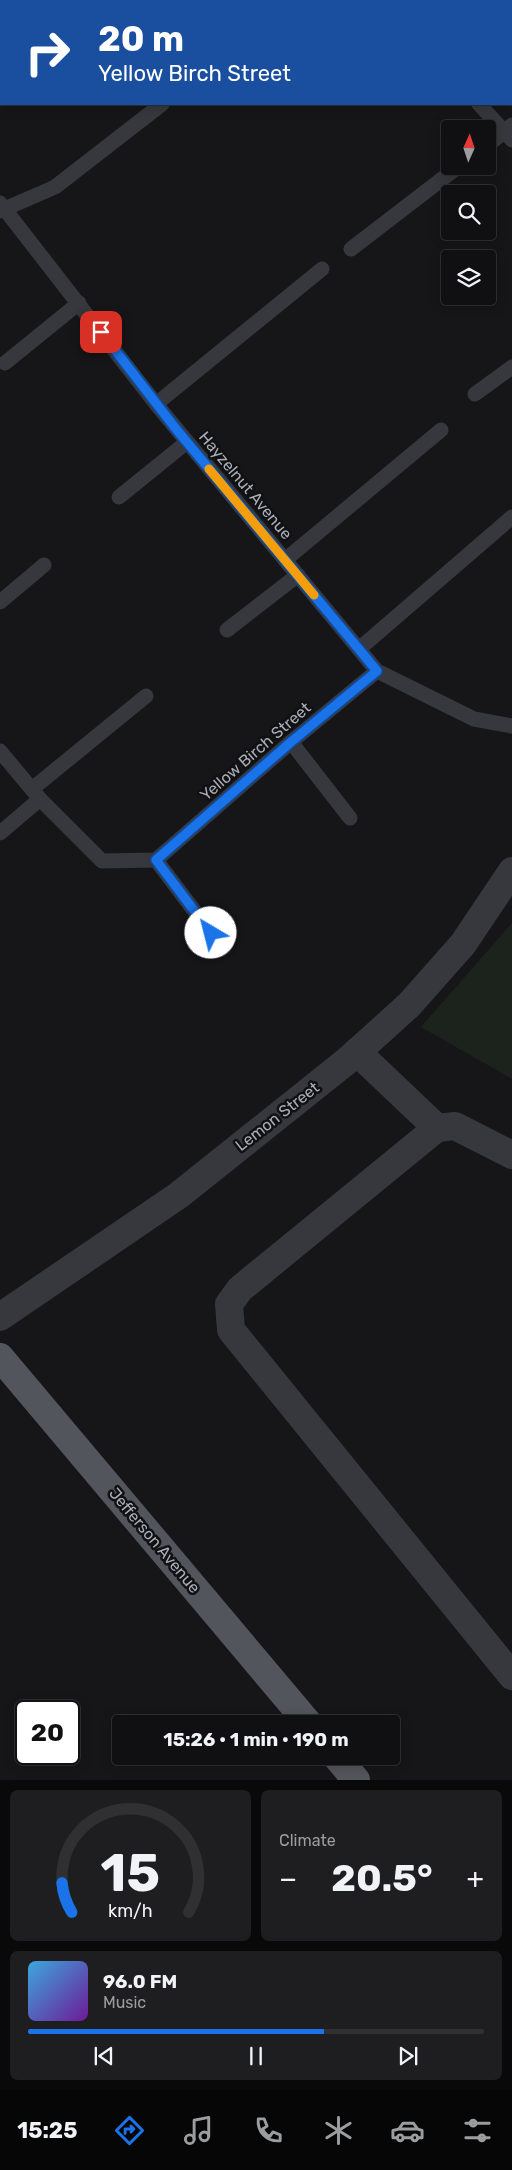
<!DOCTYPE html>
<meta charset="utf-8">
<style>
:root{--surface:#101012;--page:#1e1e20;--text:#f1f3f6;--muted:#9c9d9f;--line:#303032;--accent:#1a73e8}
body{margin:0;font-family:Rubik,sans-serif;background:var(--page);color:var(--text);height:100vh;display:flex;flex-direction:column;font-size:19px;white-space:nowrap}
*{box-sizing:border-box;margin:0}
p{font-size:16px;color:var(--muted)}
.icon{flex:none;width:28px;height:28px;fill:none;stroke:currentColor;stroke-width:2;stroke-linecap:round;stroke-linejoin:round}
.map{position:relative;height:1780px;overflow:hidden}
.sheet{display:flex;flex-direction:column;gap:10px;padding:10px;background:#09090a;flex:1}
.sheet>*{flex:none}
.banner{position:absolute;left:0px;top:0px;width:512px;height:105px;box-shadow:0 2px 12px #0003,0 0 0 1px var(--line);background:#1a4fa0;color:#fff;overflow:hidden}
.needle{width:32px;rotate:3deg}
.tools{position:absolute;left:441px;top:120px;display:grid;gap:10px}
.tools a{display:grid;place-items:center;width:55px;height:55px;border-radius:5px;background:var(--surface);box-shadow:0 2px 12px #0003,0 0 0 1px var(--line);font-size:25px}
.speed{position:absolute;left:15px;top:1700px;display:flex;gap:10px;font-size:25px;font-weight:700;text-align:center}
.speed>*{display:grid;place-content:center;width:65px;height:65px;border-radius:50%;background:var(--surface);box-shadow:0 2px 12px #0003,0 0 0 1px var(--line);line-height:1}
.speed .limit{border:2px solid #111;border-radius:8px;background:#fff;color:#111}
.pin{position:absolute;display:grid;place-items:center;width:42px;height:42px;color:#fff;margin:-21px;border-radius:10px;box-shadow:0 2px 8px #0006}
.me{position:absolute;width:55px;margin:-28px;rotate:323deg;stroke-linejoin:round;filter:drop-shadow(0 0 4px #0008)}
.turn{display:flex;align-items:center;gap:18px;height:105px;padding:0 15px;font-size:22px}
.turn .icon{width:65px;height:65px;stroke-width:2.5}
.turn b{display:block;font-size:35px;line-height:42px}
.big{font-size:38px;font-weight:700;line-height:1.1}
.sheet .widget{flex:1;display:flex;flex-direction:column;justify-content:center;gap:8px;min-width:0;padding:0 18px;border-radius:8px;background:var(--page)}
.sheet .dial{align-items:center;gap:0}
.dial svg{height:130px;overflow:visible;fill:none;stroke:var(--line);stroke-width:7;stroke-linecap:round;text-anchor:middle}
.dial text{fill:var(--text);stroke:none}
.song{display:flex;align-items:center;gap:15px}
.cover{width:60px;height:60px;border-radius:8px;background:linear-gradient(135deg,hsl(200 70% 55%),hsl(280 70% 35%))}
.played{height:5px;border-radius:2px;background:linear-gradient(90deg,var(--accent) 65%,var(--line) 65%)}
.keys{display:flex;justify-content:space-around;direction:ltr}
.heat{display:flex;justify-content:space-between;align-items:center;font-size:28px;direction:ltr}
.sheet .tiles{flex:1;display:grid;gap:10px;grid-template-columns:1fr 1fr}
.widget:last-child{grid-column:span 2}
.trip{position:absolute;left:112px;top:1715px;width:288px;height:50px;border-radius:5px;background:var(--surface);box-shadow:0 2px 12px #0003,0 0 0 1px var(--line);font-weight:700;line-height:50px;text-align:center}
.dock{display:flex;height:80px;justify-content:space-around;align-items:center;background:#060607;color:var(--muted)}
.dock .icon{width:35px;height:35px}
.dock .active{color:var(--accent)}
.dock b{font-size:22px;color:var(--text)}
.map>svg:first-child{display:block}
</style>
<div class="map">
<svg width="512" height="1780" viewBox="0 0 512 1780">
<rect width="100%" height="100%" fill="#161618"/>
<polygon fill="#1c231d" points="512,923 512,1079 421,1027"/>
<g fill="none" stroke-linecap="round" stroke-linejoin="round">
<g stroke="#37383d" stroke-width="15">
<polyline points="384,0 386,1"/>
<polyline points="294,1 295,0"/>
<polyline points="479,104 512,140"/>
<polyline points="488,145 512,125"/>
<polyline points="0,203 156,404 377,671 474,719 512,726"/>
<polyline points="0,211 55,187 162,104"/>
<polyline points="351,249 459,166"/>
<polyline points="5,363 79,303"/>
<polyline points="475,394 512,367"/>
<polyline points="156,404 322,269"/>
<polyline points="119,497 187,442"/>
<polyline points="285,560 441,430"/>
<polyline points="0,602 44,565"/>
<polyline points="227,630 298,575"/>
<polyline points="359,649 512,517"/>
<polyline points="291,742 350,818"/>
<polyline points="0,751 40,799 102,861 156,860"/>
<polyline points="32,789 146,696"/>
<polyline points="0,833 40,799"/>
<polyline points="156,860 291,742 377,671"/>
<polyline points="156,860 211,933"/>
</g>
<g stroke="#37383d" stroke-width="28">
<polyline points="357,1052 437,1128"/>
<polyline points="512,1155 455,1126 437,1128 240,1289 229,1304 231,1330 512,1676"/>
<polyline points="0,1317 179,1195 348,1060 409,1005 463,944 512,871"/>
</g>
<g stroke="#53555c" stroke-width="28">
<polyline points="0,1357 309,1724"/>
<polyline points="336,1756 356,1780"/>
</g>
</g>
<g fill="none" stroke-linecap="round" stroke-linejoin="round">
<defs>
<polyline id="route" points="101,332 176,429 377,671 291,742 156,860 211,933"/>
</defs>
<use href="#route" stroke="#114b97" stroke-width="12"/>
<use href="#route" stroke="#1a73e8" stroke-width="9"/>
<polyline stroke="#f59e0b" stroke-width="9" points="209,469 314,595"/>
</g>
<g text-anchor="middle" stroke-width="5" stroke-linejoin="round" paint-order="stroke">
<g font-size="16" fill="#a8adb8" stroke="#111113">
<text transform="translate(246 485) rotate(50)" y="6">Hayzelnut Avenue</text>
<text transform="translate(255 751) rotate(-41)" y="6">Yellow Birch Street</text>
<text transform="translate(277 1116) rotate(-38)" y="6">Lemon Street</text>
<text transform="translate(155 1540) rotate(50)" y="6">Jefferson Avenue</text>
</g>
</g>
</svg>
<div class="tools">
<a><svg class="needle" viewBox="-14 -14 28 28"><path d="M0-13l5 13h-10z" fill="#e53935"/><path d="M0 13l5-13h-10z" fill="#9c9d9f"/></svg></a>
<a><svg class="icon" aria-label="search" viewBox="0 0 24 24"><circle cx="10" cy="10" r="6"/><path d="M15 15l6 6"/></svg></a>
<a><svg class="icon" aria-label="layers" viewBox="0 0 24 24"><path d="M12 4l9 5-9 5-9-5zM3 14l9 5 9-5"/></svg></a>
</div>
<div class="speed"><div class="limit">20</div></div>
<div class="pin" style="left:101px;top:332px;background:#d93025"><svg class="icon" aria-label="arrive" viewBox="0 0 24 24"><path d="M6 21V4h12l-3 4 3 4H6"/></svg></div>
<svg class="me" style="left:211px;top:933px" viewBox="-20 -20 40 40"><circle r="19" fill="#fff"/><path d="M0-13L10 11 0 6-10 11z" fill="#1a73e8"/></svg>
<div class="trip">15:26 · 1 min · 190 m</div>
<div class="banner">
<div class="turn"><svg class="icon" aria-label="right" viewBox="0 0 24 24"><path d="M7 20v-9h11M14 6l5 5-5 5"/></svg><div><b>20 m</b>Yellow Birch Street</div></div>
</div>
</div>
<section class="sheet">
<div class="tiles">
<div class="widget dial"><svg viewBox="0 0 100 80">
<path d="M14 69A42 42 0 1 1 86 69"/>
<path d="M14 69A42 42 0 0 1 8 51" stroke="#1a73e8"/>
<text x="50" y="56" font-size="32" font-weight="700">15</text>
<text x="50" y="72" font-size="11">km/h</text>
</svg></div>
<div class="widget"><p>Climate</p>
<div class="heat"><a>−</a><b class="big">20.5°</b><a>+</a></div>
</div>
<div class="widget">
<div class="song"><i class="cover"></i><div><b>96.0 FM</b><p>Music</p></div></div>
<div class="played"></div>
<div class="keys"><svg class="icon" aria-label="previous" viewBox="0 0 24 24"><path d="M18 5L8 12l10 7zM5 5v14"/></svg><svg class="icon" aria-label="pause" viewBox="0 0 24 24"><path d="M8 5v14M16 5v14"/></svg><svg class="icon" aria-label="next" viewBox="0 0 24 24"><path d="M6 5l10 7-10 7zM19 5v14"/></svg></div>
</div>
</div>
</section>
<nav class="dock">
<b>15:25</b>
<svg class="icon active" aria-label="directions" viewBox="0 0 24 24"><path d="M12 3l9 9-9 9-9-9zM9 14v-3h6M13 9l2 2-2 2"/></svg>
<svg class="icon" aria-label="music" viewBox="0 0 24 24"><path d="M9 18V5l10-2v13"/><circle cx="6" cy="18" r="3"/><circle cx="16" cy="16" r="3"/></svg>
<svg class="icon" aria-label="phone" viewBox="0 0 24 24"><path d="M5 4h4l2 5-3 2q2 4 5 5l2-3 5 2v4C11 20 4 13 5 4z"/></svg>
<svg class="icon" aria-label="climate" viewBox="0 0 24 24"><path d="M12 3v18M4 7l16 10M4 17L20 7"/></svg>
<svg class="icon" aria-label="car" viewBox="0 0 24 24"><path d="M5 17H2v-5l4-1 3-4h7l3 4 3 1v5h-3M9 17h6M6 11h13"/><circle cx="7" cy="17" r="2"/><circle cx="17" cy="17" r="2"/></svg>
<svg class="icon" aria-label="filters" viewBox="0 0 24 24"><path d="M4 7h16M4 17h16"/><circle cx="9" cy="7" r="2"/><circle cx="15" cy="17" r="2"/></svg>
</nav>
